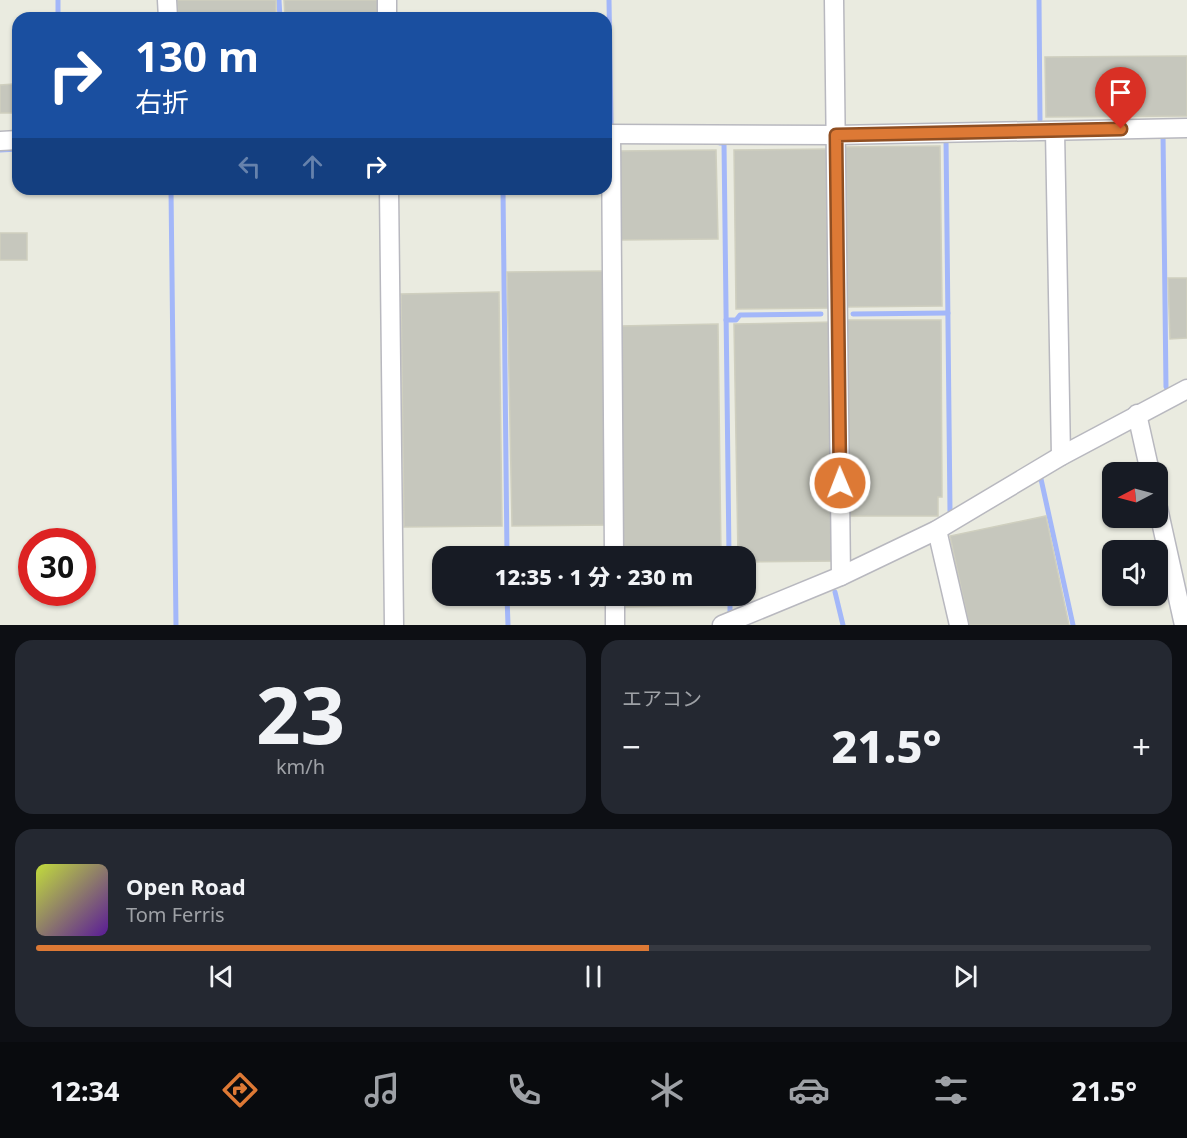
<!DOCTYPE html>
<html lang="ja">
<meta charset="utf-8">
<style>
:root{--surface:#171b24;--page:#242831;--text:#f1f3f6;--muted:#9ea1a6;--line:#363941;--accent:#dd7935}
body{margin:0;font-family:"Noto Sans","Noto Sans JP",sans-serif;background:var(--page);color:var(--text);height:100vh;display:flex;flex-direction:column;font-size:22px;white-space:nowrap}
*{box-sizing:border-box;margin:0}
p{font-size:20px;color:var(--muted)}
.icon{flex:none;width:33px;height:33px;fill:none;stroke:currentColor;stroke-width:2;stroke-linecap:round;stroke-linejoin:round}
.map{position:relative;height:625px;overflow:hidden}
.side{display:flex;flex-direction:column;gap:15px;padding:15px;background:#0d0f14;flex:1}
.side>*{flex:none}
.guide{position:absolute;left:12px;top:12px;width:600px;height:183px;border-radius:18px;box-shadow:0 2px 4px #0004;background:#1a4fa0;color:#fff;overflow:hidden}
.needle{width:39px;rotate:264deg}
.fabs{position:absolute;left:1102px;top:462px;display:grid;gap:12px}
.fabs a{display:grid;place-items:center;width:66px;height:66px;border-radius:12px;background:var(--surface);box-shadow:0 2px 4px #0004;font-size:30px}
.speed{position:absolute;left:18px;top:528px;display:flex;gap:12px;font-size:30px;font-weight:700;text-align:center}
.speed>*{display:grid;place-content:center;width:78px;height:78px;border-radius:50%;background:var(--surface);box-shadow:0 2px 4px #0004;line-height:1}
.speed .limit{border:9px solid #d22;background:#fff;color:#111}
.pin{position:absolute;display:grid;place-items:center;width:51px;height:51px;color:#fff;margin:-62px -26px;border-radius:50% 50% 50% 0;rotate:-45deg;box-shadow:0 0 6px #0007}
.pin .icon{rotate:45deg}
.me{position:absolute;width:66px;margin:-33px;rotate:359deg;stroke-linejoin:round;filter:drop-shadow(0 0 4px #0008)}
.turn{display:flex;align-items:center;gap:21px;height:126px;padding:0 24px;font-size:27px}
.turn .icon{width:78px;height:78px;stroke-width:2.5}
.turn b{display:block;font-size:42px;line-height:51px}
.lanes{display:flex;align-items:center;height:57px;padding:0 24px;background:#0003;justify-content:center;gap:30px;direction:ltr}
.lanes .off{opacity:.35}
.big{font-size:45px;font-weight:800;line-height:1.1}
.side .card{flex:1;display:flex;flex-direction:column;justify-content:center;gap:9px;min-width:0;padding:0 21px;border-radius:18px;background:var(--page)}
.side .dial{align-items:center;gap:0}
.dial b{font-size:78px;line-height:1}
.song{display:flex;align-items:center;gap:18px}
.cover{width:72px;height:72px;border-radius:9px;background:linear-gradient(135deg,hsl(70 70% 55%),hsl(270 70% 35%))}
.played{height:6px;border-radius:3px;background:linear-gradient(90deg,var(--accent) 55%,var(--line) 55%)}
.keys{display:flex;justify-content:space-around;direction:ltr}
.heat{display:flex;justify-content:space-between;align-items:center;font-size:33px;direction:ltr}
.side .tiles{flex:1;display:grid;gap:15px;grid-template-columns:1fr 1fr}
.card:last-child{grid-column:span 2}
.trip{position:absolute;left:432px;top:546px;width:324px;height:60px;border-radius:18px;background:var(--surface);box-shadow:0 2px 4px #0004;font-weight:800;line-height:60px;text-align:center}
.dock{display:flex;height:96px;justify-content:space-around;align-items:center;background:#090b0e;color:var(--muted)}
.dock .icon{width:42px;height:42px}
.dock .active{color:var(--accent)}
.dock b{font-size:27px;color:var(--text)}
.map>svg:first-child{display:block}
</style>
<div class="map">
<svg width="1187" height="625" viewBox="0 0 1187 625">
<rect width="100%" height="100%" fill="#eaebe0"/>
<g fill="none" stroke-linecap="round" stroke-linejoin="round">
<g stroke="#a3b7f9" stroke-width="5">
<polyline points="58,0 58,18"/>
<polyline points="279,0 280,18"/>
<polyline points="609,0 611,124"/>
<polyline points="1039,0 1040,120"/>
<polyline points="1161,134 1163,133 1166,387"/>
<polyline points="949,138 946,138 950,511"/>
<polyline points="720,143 724,143 729,556"/>
<polyline points="0,150 18,149"/>
<polyline points="171,189 176,625"/>
<polyline points="503,189 507,556"/>
<polyline points="853,314 948,313"/>
<polyline points="726,320 736,320 740,315 821,314"/>
<polyline points="1041,479 1073,625"/>
<polyline points="835,592 843,625"/>
<polyline points="507,596 508,625"/>
<polyline points="730,596 730,611"/>
</g>
</g>
<g fill="#c6c7bd" stroke="#cfcfbf" stroke-width="1.5">
<polygon points="177,0 276,0 276,18 178,18"/>
<polygon points="284,0 380,0 380,18 285,18"/>
<polygon points="1187,56 1187,116 1046,117 1045,57"/>
<polygon points="13,84 13,113 0,113 0,85"/>
<polygon points="940,146 942,306 845,307 843,147"/>
<polygon points="830,149 832,308 736,309 734,150"/>
<polygon points="716,150 718,239 619,240 618,151"/>
<rect x="0" y="233" width="27" height="27"/>
<polygon points="607,271 611,525 512,526 507,272"/>
<polygon points="1168,278 1187,278 1187,338 1170,339"/>
<polygon points="499,292 502,526 404,527 401,294"/>
<polygon points="846,320 941,320 942,497 938,497 938,516 848,516"/>
<polygon points="834,322 837,561 746,562 746,556 738,556 734,324"/>
<polygon points="718,324 721,556 623,556 619,326"/>
<polygon points="1046,516 1069,625 969,625 950,536"/>
<polygon points="623,596 722,596 722,605 623,607"/>
</g>
<g fill="none" stroke-linecap="round" stroke-linejoin="round">
<defs>
<g id="minor">
<polyline points="167,0 168,18"/>
<polyline points="387,0 387,18"/>
<polyline points="834,0 841,576"/>
<polyline points="1055,131 1061,456"/>
<polyline points="606,134 836,135 1187,128"/>
<polyline points="611,134 614,556"/>
<polyline points="0,141 18,140"/>
<polyline points="389,189 394,625"/>
<polyline points="1137,414 1150,472"/>
<polyline points="1158,508 1184,625"/>
<polyline points="937,530 959,625"/>
<polyline points="615,596 615,625"/>
<polyline points="722,625 841,576 937,530 1061,456 1187,389"/>
</g>
</defs>
<use href="#minor" stroke="#b8b8bf" stroke-width="21"/>
<use href="#minor" stroke="#fff" stroke-width="18"/>
</g>
<g fill="none" stroke-linecap="round" stroke-linejoin="round">
<defs>
<polyline id="route" points="840,483 836,135 1121,129"/>
</defs>
<use href="#route" stroke="#904f22" stroke-width="15"/>
<use href="#route" stroke="#dd7935" stroke-width="10"/>
</g>
</svg>
<div class="fabs">
<a><svg class="needle" viewBox="-14 -14 28 28"><path d="M0-13l5 13h-10z" fill="#e53935"/><path d="M0 13l5-13h-10z" fill="#9ea1a6"/></svg></a>
<a><svg class="icon" aria-label="sound" viewBox="0 0 24 24"><path d="M4 9h4l5-4v14l-5-4H4zM17 9q2 3 0 6"/></svg></a>
</div>
<div class="speed"><div class="limit">30</div></div>
<div class="pin" style="left:1121px;top:129px;background:#d93025"><svg class="icon" aria-label="arrive" viewBox="0 0 24 24"><path d="M6 21V4h12l-3 4 3 4H6"/></svg></div>
<svg class="me" style="left:840px;top:483px" viewBox="-20 -20 40 40"><circle r="17" fill="#dd7935" stroke="#fff" stroke-width="3"/><path d="M0-11L8 9 0 5-8 9z" fill="#fff"/></svg>
<div class="trip">12:35 · 1 分 · 230 m</div>
<div class="guide">
<div class="turn"><svg class="icon" aria-label="right" viewBox="0 0 24 24"><path d="M7 20v-9h11M14 6l5 5-5 5"/></svg><div><b>130 m</b>右折</div></div>
<div class="lanes"><svg class="icon off" aria-label="left" viewBox="0 0 24 24"><path d="M17 20v-9H6M10 6l-5 5 5 5"/></svg><svg class="icon off" aria-label="ahead" viewBox="0 0 24 24"><path d="M12 20V5M6 11l6-6 6 6"/></svg><svg class="icon" aria-label="right" viewBox="0 0 24 24"><path d="M7 20v-9h11M14 6l5 5-5 5"/></svg></div>
</div>
</div>
<section class="side">
<div class="tiles">
<div class="card dial"><b>23</b><p>km/h</p></div>
<div class="card"><p>エアコン</p>
<div class="heat"><a>−</a><b class="big">21.5°</b><a>+</a></div>
</div>
<div class="card">
<div class="song"><i class="cover"></i><div><b>Open Road</b><p>Tom Ferris</p></div></div>
<div class="played"></div>
<div class="keys"><svg class="icon" aria-label="previous" viewBox="0 0 24 24"><path d="M18 5L8 12l10 7zM5 5v14"/></svg><svg class="icon" aria-label="pause" viewBox="0 0 24 24"><path d="M8 5v14M16 5v14"/></svg><svg class="icon" aria-label="next" viewBox="0 0 24 24"><path d="M6 5l10 7-10 7zM19 5v14"/></svg></div>
</div>
</div>
</section>
<nav class="dock">
<b>12:34</b>
<svg class="icon active" aria-label="directions" viewBox="0 0 24 24"><path d="M12 3l9 9-9 9-9-9zM9 14v-3h6M13 9l2 2-2 2"/></svg>
<svg class="icon" aria-label="music" viewBox="0 0 24 24"><path d="M9 18V5l10-2v13"/><circle cx="6" cy="18" r="3"/><circle cx="16" cy="16" r="3"/></svg>
<svg class="icon" aria-label="phone" viewBox="0 0 24 24"><path d="M5 4h4l2 5-3 2q2 4 5 5l2-3 5 2v4C11 20 4 13 5 4z"/></svg>
<svg class="icon" aria-label="climate" viewBox="0 0 24 24"><path d="M12 3v18M4 7l16 10M4 17L20 7"/></svg>
<svg class="icon" aria-label="car" viewBox="0 0 24 24"><path d="M5 17H2v-5l4-1 3-4h7l3 4 3 1v5h-3M9 17h6M6 11h13"/><circle cx="7" cy="17" r="2"/><circle cx="17" cy="17" r="2"/></svg>
<svg class="icon" aria-label="filters" viewBox="0 0 24 24"><path d="M4 7h16M4 17h16"/><circle cx="9" cy="7" r="2"/><circle cx="15" cy="17" r="2"/></svg>
<b>21.5°</b>
</nav>
